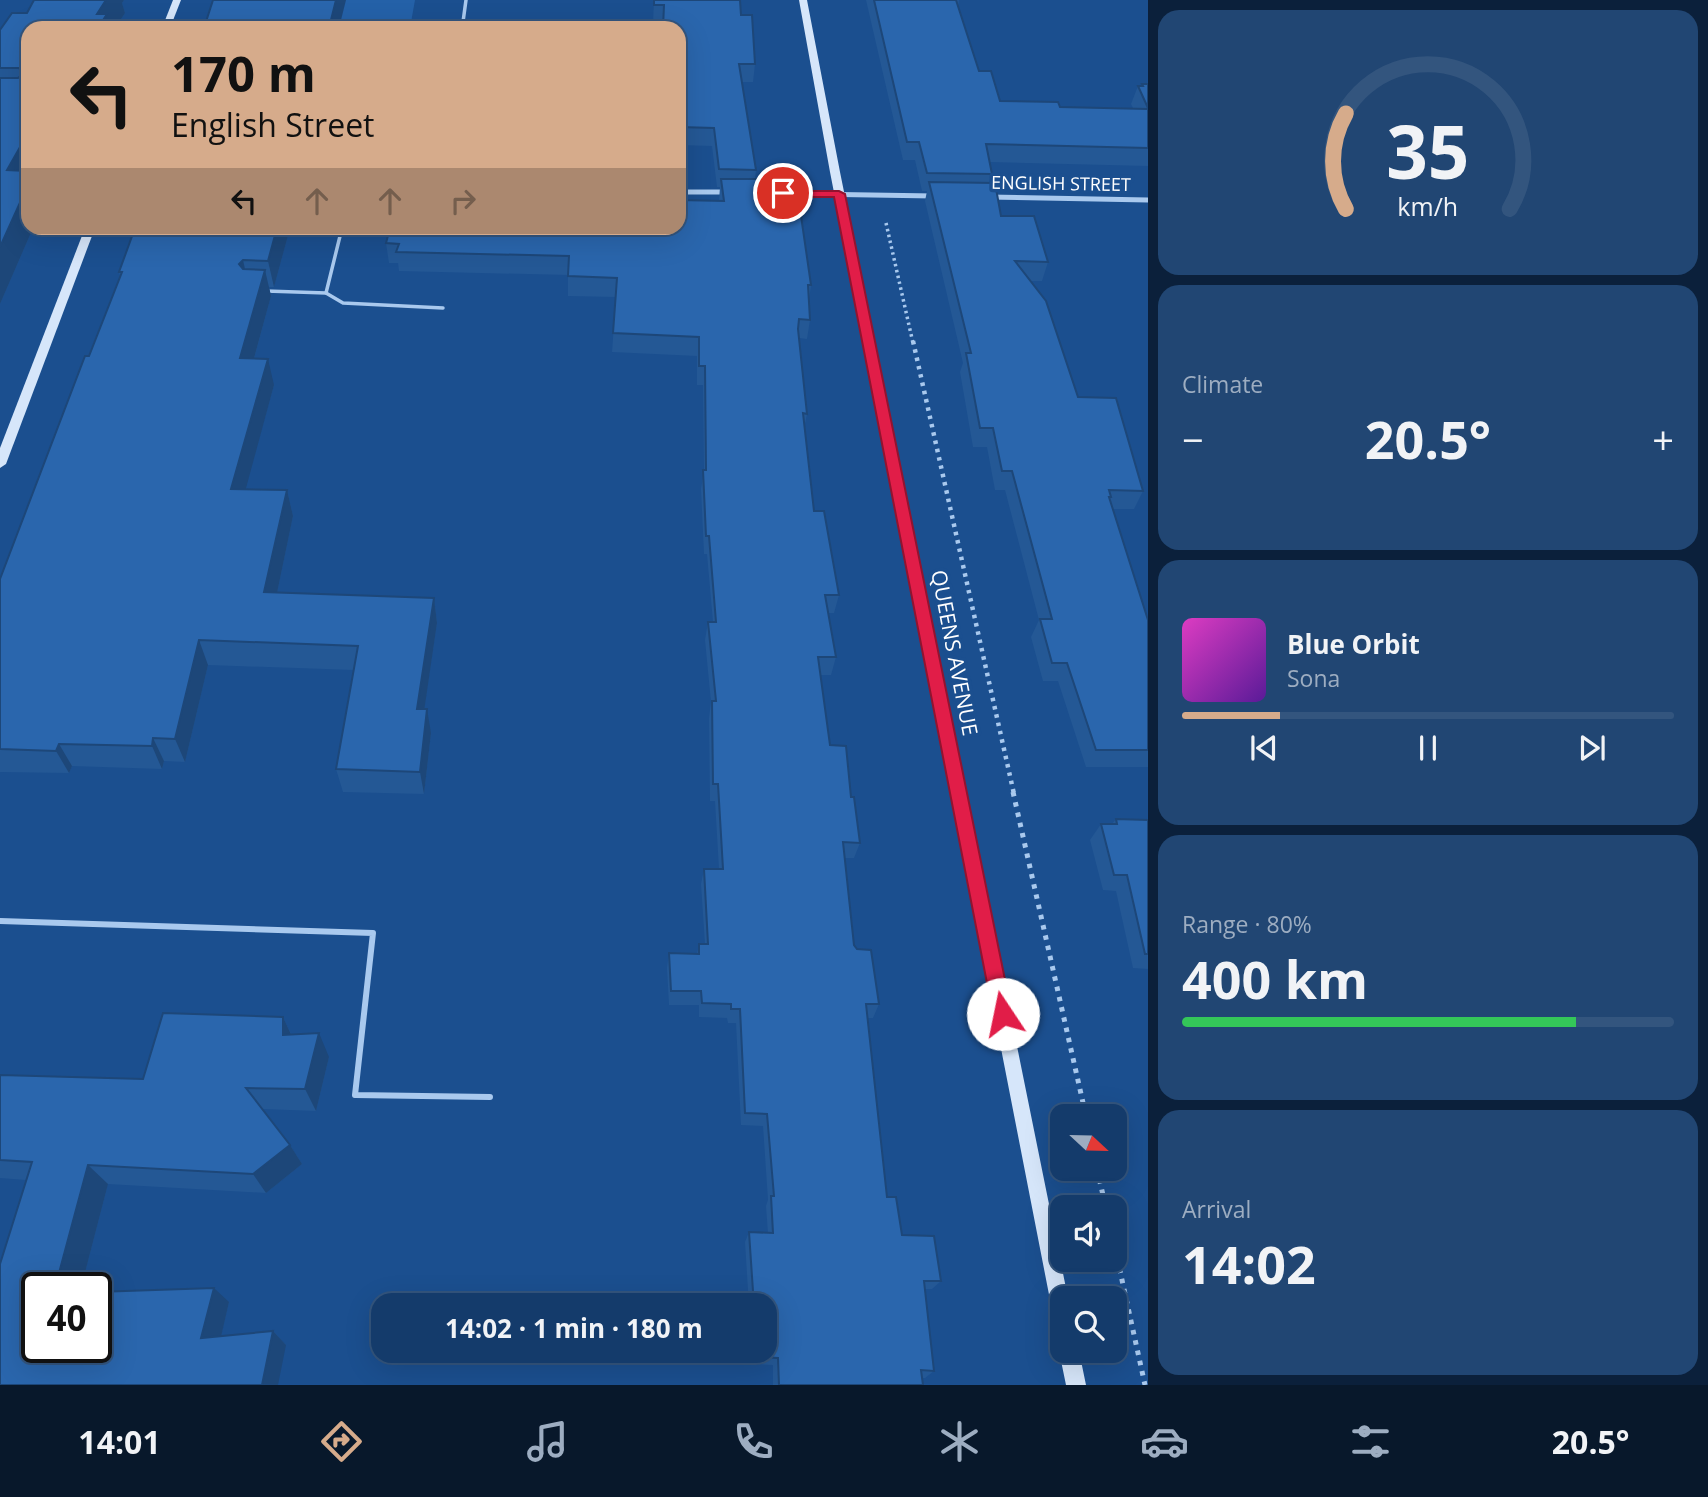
<!DOCTYPE html>
<meta charset="utf-8">
<style>
:root{--surface:#143b6b;--page:#214673;--text:#f1f3f6;--muted:#9dadc1;--line:#33557e;--accent:#d6ab8b}
body{margin:0;font-family:"Open Sans",sans-serif;background:var(--page);color:var(--text);height:100vh;display:flex;flex-direction:column;font-size:26px;white-space:nowrap}
*{box-sizing:border-box;margin:0}
p{font-size:23px;color:var(--muted)}
.icon{flex:none;width:38px;height:38px;fill:none;stroke:currentColor;stroke-width:2;stroke-linecap:round;stroke-linejoin:round}
.map{position:relative;flex:1;overflow:hidden}
.details{display:flex;flex-direction:column;gap:10px;padding:10px;background:#0b203b;width:560px}
.details>*{flex:none}
.top-card{position:absolute;left:21px;top:21px;width:665px;height:214px;border-radius:21px;box-shadow:0 7px 28px #0002,0 0 0 2px var(--line);background:#d6ab8b;color:#111;overflow:hidden}
.needle{width:46px;rotate:112deg}
.controls{position:absolute;left:1050px;top:1104px;display:grid;gap:14px}
.controls a{display:grid;place-items:center;width:77px;height:77px;border-radius:14px;background:var(--surface);box-shadow:0 7px 28px #0002,0 0 0 2px var(--line);font-size:35px}
.speed{position:absolute;left:21px;top:1272px;display:flex;gap:14px;font-size:35px;font-weight:700;text-align:center}
.speed>*{display:grid;place-content:center;width:91px;height:91px;border-radius:50%;background:var(--surface);box-shadow:0 7px 28px #0002,0 0 0 2px var(--line);line-height:1}
.speed .limit{border:4px solid #111;border-radius:10px;background:#fff;color:#111}
.pin{position:absolute;display:grid;place-items:center;width:60px;height:60px;color:#fff;margin:-30px;border:4px solid #fff;border-radius:50%;box-shadow:0 2px 7px #0007}
.me{position:absolute;width:77px;margin:-38px;rotate:349deg;stroke-linejoin:round;filter:drop-shadow(0 0 5px #0008)}
.turn{display:flex;align-items:center;gap:24px;height:147px;padding:0 35px;font-size:32px}
.turn .icon{width:91px;height:91px;stroke-width:2.5}
.turn b{display:block;font-size:49px;line-height:60px}
.lanes{display:flex;align-items:center;height:66px;padding:0 35px;background:#0003;justify-content:center;gap:35px;direction:ltr}
.lanes .off{opacity:.35}
.big{font-size:52px;font-weight:700;line-height:1.1}
.details .tile{flex:1;display:flex;flex-direction:column;justify-content:center;gap:10px;min-width:0;padding:0 24px;border-radius:21px;background:var(--page)}
.details .dial{align-items:center;gap:0}
.dial svg{height:182px;overflow:visible;fill:none;stroke:var(--line);stroke-width:7;stroke-linecap:round;text-anchor:middle}
.dial text{fill:var(--text);stroke:none}
.song{display:flex;align-items:center;gap:21px}
.cover{width:84px;height:84px;border-radius:10px;background:linear-gradient(135deg,hsl(310 70% 55%),hsl(270 70% 35%))}
.played{height:7px;border-radius:4px;background:linear-gradient(90deg,var(--accent) 20%,var(--line) 20%)}
.keys{display:flex;justify-content:space-around;direction:ltr}
.heat{display:flex;justify-content:space-between;align-items:center;font-size:38px;direction:ltr}
.charge{height:10px;border-radius:5px;background:linear-gradient(90deg,#34c759 80%,var(--line) 0)}
.trip{position:absolute;left:371px;top:1293px;width:406px;height:70px;border-radius:21px;background:var(--surface);box-shadow:0 7px 28px #0002,0 0 0 2px var(--line);font-weight:700;line-height:70px;text-align:center}
.tab-bar{display:flex;height:112px;justify-content:space-around;align-items:center;background:#08182b;color:var(--muted)}
.tab-bar .icon{width:49px;height:49px}
.tab-bar .active{color:var(--accent)}
.tab-bar b{font-size:32px;color:var(--text)}
main{display:flex;flex:1;min-height:0}
.map>svg:first-child{display:block}
</style>
<main>
<div class="map">
<svg width="1148" height="1385" viewBox="0 0 1148 1385">
<rect width="100%" height="100%" fill="#1b4f8f"/>
<polygon fill="#2461a8" points="225,0 415,0 410,28 216,28"/>
<g fill="none" stroke-linecap="round" stroke-linejoin="round">
<polyline stroke="#a9c9ee" stroke-width="3.5" stroke-dasharray="2.5 3.5" stroke-linecap="butt" points="886,223 913,343"/>
<polyline stroke="#a9c9ee" stroke-width="4.5" stroke-dasharray="3.5 5" stroke-linecap="butt" points="913,341 1014,794"/>
<g stroke="#a9c9ee" stroke-width="5" stroke-dasharray="4.5 6" stroke-linecap="butt">
<polyline points="1013,792 1086,1116"/>
<polyline points="1097,1169 1106,1208"/>
<polyline points="1115,1248 1145,1385"/>
</g>
<g stroke="#a9c9ee" stroke-width="3.5">
<polyline points="466,0 463,22 466,28"/>
<polyline points="342,228 326,293 343,303 443,308"/>
<polyline points="266,291 326,293"/>
</g>
<polyline stroke="#a9c9ee" stroke-width="6" points="0,921 373,933 355,1095 490,1097"/>
<g stroke="#a9c9ee" stroke-width="5">
<polyline points="679,192 727,192"/>
<polyline points="753,193 934,196"/>
<polyline points="988,197 1148,200"/>
</g>
<g fill="#d6e6fa" fill-rule="evenodd">
<polygon points="173,0 181,0 170,28 162,28"/>
<polygon points="799,0 807,0 840,172 1068,1298 1062,1298 1062,1324 1055,1322 1053,1315 830,172"/>
<polygon points="85,228 95,228 6,464 0,468 0,448"/>
<polygon points="1062,1344 1062,1351 1079,1351 1086,1385 1066,1385 1059,1351"/>
</g>
</g>
<g fill="#245895">
<polygon points="34,0 124,0 122,3 125,13 115,28 28,28 28,228 33,228 0,304 0,30 27,13"/>
<polygon points="654,0 741,15 755,64 753,82 742,82 756,170 755,179 762,202 811,285 809,300 810,320 807,339 799,338 807,414 804,429 814,511 839,595 834,613 828,613 836,657 831,675 821,675 830,745 851,797 860,843 854,858 844,858 854,945 879,1004 873,1018 867,1018 887,1197 902,1235 941,1281 932,1289 925,1289 934,1371 925,1378 922,1378 923,1385 773,1385 773,1365 734,1363 733,1351 765,1351 765,1306 749,1306 745,1242 749,1232 768,1233 766,1206 768,1200 763,1126 741,1125 736,1023 728,1023 727,1018 699,1017 699,1005 669,1005 667,968 669,953 697,954 699,944 705,944 701,884 704,869 719,869 715,801 710,801 709,718 711,702 705,640 708,622 713,622 707,554 704,554 701,489 704,470 703,385 697,385 697,356 612,352 616,297 568,296 568,275 399,271 398,263 389,263 386,243 679,228 719,201 720,187 717,187 712,146 679,145 679,28 663,28 663,23 653,23"/>
<polygon points="866,0 959,0 958,7 979,71 1000,101 1060,107 1133,108 1131,104 1138,86 1141,86 1142,84 1148,84 1148,166 990,162 992,174 989,183 1001,216 1048,262 1042,281 1030,281 1078,397 1143,491 1134,509 1112,509 1148,620 1148,767 1086,767 1058,681 1043,681 1031,637 1039,620 1005,490 995,490 987,447 973,447 960,372 963,363 925,201 927,191 922,191 915,160 903,160"/>
<polygon points="290,228 274,287 269,287 271,296 254,359 274,385 245,489 287,490 293,516 277,593 434,598 437,623 424,709 431,733 424,794 343,792 336,769 354,670 208,665 185,762 164,761 162,769 72,766 69,773 0,772 0,579 120,276 119,272"/>
<polygon points="1116,819 1148,820 1148,969 1133,968 1116,891 1103,890 1090,840 1101,824 1112,824"/>
<polygon points="283,1017 291,1034 329,1057 316,1111 263,1109 290,1145 302,1164 266,1193 108,1184 81,1288 37,1288 37,1348 229,1302 221,1336 273,1331 286,1345 0,1385 26,1180 0,1178 0,1075 143,1079"/>
</g>
<g fill="#1d4779">
<polygon points="106,0 124,0 122,3 125,13 115,28 98,28 97,14"/>
<polygon points="336,0 346,0 339,28 329,28"/>
<polygon points="28,133 28,182 7,170"/>
<polygon points="28,185 28,228 33,228 0,304 0,247"/>
<polygon points="277,228 290,228 274,287 268,261"/>
<polygon points="243,260 249,287 239,264"/>
<polygon points="265,270 271,296 247,384 240,358"/>
<polygon points="268,359 274,385 239,514 231,489"/>
<polygon points="287,490 293,516 272,617 264,592"/>
<polygon points="434,598 437,623 421,732 417,709"/>
<polygon points="199,640 208,665 185,762 175,739"/>
<polygon points="427,709 431,733 424,794 420,772"/>
<polygon points="153,738 164,761 162,769 152,746"/>
<polygon points="59,744 72,766 69,773 56,751"/>
<polygon points="283,1017 294,1041 283,1035"/>
<polygon points="319,1033 329,1057 316,1111 305,1089"/>
<polygon points="290,1145 302,1164 266,1193 253,1174"/>
<polygon points="88,1165 108,1184 81,1288 55,1288"/>
<polygon points="214,1288 229,1302 218,1350 201,1338"/>
<polygon points="273,1331 286,1345 278,1385 262,1385"/>
</g>
<g fill="#2a66ad" stroke="#1d4779" stroke-width="2">
<polygon points="34,0 106,0 97,14 107,14 98,28 28,28 28,133 7,170 28,171 28,185 0,247 0,78 18,78 23,74 19,68 0,68 0,30 12,13 27,13"/>
<polygon points="213,0 336,0 329,28 204,28"/>
<polygon points="654,0 740,0 741,15 752,15 755,64 739,64 756,170 719,169 714,128 679,127 679,28 663,28 664,5 654,5"/>
<polygon points="874,0 956,0 979,71 991,71 1000,101 1058,102 1060,107 1148,109 1148,148 986,144 992,174 927,173 919,142 907,142"/>
<polygon points="1142,84 1148,84 1148,108 1138,86 1143,86"/>
<polygon points="721,179 758,179 762,202 799,202 811,285 808,285 810,320 799,319 798,329 807,414 803,413 814,511 824,511 839,595 825,595 836,657 818,657 830,745 846,746 851,797 854,797 860,843 843,842 854,945 857,949 871,950 879,1004 866,1004 887,1197 896,1197 902,1235 934,1236 941,1281 924,1281 934,1371 921,1370 923,1385 779,1385 778,1358 738,1356 738,1351 765,1351 765,1306 754,1306 749,1232 773,1233 771,1196 774,1196 767,1114 745,1113 740,1009 731,1009 731,1004 702,1003 701,991 671,991 669,953 699,954 699,944 708,944 704,869 723,869 718,784 713,784 712,701 716,701 708,622 716,622 709,536 706,536 703,470 706,470 705,366 699,366 699,337 613,333 617,278 568,276 569,256 396,252 399,244 386,243 390,228 679,228 679,200 724,201"/>
<polygon points="929,182 995,183 1001,216 1034,216 1048,262 1015,261 1046,301 1078,397 1116,398 1143,491 1109,490 1111,497 1109,497 1148,620 1148,750 1096,750 1067,663 1052,663 1040,619 1052,619 1012,471 1002,471 993,428 980,428 966,353 971,353"/>
<polygon points="135,228 277,228 268,261 243,260 239,264 243,269 265,270 240,358 268,359 231,489 287,490 264,592 434,598 417,709 427,709 420,772 336,769 358,646 199,640 175,739 153,738 152,746 59,744 56,751 0,749 0,579 85,356 89,356 122,272 119,272"/>
<polygon points="1116,819 1148,820 1148,954 1145,954 1127,875 1114,875 1101,824 1117,824"/>
<polygon points="163,1013 283,1017 283,1035 319,1033 305,1089 246,1088 290,1145 253,1174 88,1165 55,1288 37,1288 37,1348 96,1348 96,1292 214,1288 201,1338 273,1331 262,1385 0,1385 0,1264 32,1162 0,1160 0,1075 143,1079"/>
</g>
<polygon fill="#e11d48" stroke="#92132f" stroke-width="2" points="779,191 839,191 845,194 1012,1014 1009,1020 1003,1023 996,1020 993,1014 834,197 783,197 779,196"/>
<g text-anchor="middle" stroke-width="7" stroke-linejoin="round" paint-order="stroke">
<g font-size="18" fill="#fff" stroke="#1b4f8f">
<text transform="translate(1061 184) rotate(1)" y="6">ENGLISH STREET</text>
</g>
<g font-size="21" fill="#fff" stroke="#1b4f8f">
<text transform="translate(954 653) rotate(79)" y="7">QUEENS AVENUE</text>
</g>
</g>
</svg>
<div class="controls">
<a><svg class="needle" viewBox="-14 -14 28 28"><path d="M0-13l5 13h-10z" fill="#e53935"/><path d="M0 13l5-13h-10z" fill="#9dadc1"/></svg></a>
<a><svg class="icon" aria-label="sound" viewBox="0 0 24 24"><path d="M4 9h4l5-4v14l-5-4H4zM17 9q2 3 0 6"/></svg></a>
<a><svg class="icon" aria-label="search" viewBox="0 0 24 24"><circle cx="10" cy="10" r="6"/><path d="M15 15l6 6"/></svg></a>
</div>
<div class="speed"><div class="limit">40</div></div>
<div class="pin" style="left:783px;top:193px;background:#d93025"><svg class="icon" aria-label="arrive" viewBox="0 0 24 24"><path d="M6 21V4h12l-3 4 3 4H6"/></svg></div>
<svg class="me" style="left:1003px;top:1014px" viewBox="-20 -20 40 40"><circle r="19" fill="#fff"/><path d="M0-13L10 11 0 6-10 11z" fill="#e11d48"/></svg>
<div class="trip">14:02 · 1 min · 180 m</div>
<div class="top-card">
<div class="turn"><svg class="icon" aria-label="left" viewBox="0 0 24 24"><path d="M17 20v-9H6M10 6l-5 5 5 5"/></svg><div><b>170 m</b>English Street</div></div>
<div class="lanes"><svg class="icon" aria-label="left" viewBox="0 0 24 24"><path d="M17 20v-9H6M10 6l-5 5 5 5"/></svg><svg class="icon off" aria-label="ahead" viewBox="0 0 24 24"><path d="M12 20V5M6 11l6-6 6 6"/></svg><svg class="icon off" aria-label="ahead" viewBox="0 0 24 24"><path d="M12 20V5M6 11l6-6 6 6"/></svg><svg class="icon off" aria-label="right" viewBox="0 0 24 24"><path d="M7 20v-9h11M14 6l5 5-5 5"/></svg></div>
</div>
</div>
<section class="details">
<div class="tile dial"><svg viewBox="0 0 100 80">
<path d="M14 69A42 42 0 1 1 86 69"/>
<path d="M14 69A42 42 0 0 1 14 27" stroke="#d6ab8b"/>
<text x="50" y="56" font-size="32" font-weight="700">35</text>
<text x="50" y="72" font-size="11">km/h</text>
</svg></div>
<div class="tile"><p>Climate</p>
<div class="heat"><a>−</a><b class="big">20.5°</b><a>+</a></div>
</div>
<div class="tile">
<div class="song"><i class="cover"></i><div><b>Blue Orbit</b><p>Sona</p></div></div>
<div class="played"></div>
<div class="keys"><svg class="icon" aria-label="previous" viewBox="0 0 24 24"><path d="M18 5L8 12l10 7zM5 5v14"/></svg><svg class="icon" aria-label="pause" viewBox="0 0 24 24"><path d="M8 5v14M16 5v14"/></svg><svg class="icon" aria-label="next" viewBox="0 0 24 24"><path d="M6 5l10 7-10 7zM19 5v14"/></svg></div>
</div>
<div class="tile"><p>Range · 80%</p><b class="big">400 km</b><div class="charge"></div></div>
<div class="tile"><p>Arrival</p><b class="big">14:02</b></div>
</section>
</main>
<nav class="tab-bar">
<b>14:01</b>
<svg class="icon active" aria-label="directions" viewBox="0 0 24 24"><path d="M12 3l9 9-9 9-9-9zM9 14v-3h6M13 9l2 2-2 2"/></svg>
<svg class="icon" aria-label="music" viewBox="0 0 24 24"><path d="M9 18V5l10-2v13"/><circle cx="6" cy="18" r="3"/><circle cx="16" cy="16" r="3"/></svg>
<svg class="icon" aria-label="phone" viewBox="0 0 24 24"><path d="M5 4h4l2 5-3 2q2 4 5 5l2-3 5 2v4C11 20 4 13 5 4z"/></svg>
<svg class="icon" aria-label="climate" viewBox="0 0 24 24"><path d="M12 3v18M4 7l16 10M4 17L20 7"/></svg>
<svg class="icon" aria-label="car" viewBox="0 0 24 24"><path d="M5 17H2v-5l4-1 3-4h7l3 4 3 1v5h-3M9 17h6M6 11h13"/><circle cx="7" cy="17" r="2"/><circle cx="17" cy="17" r="2"/></svg>
<svg class="icon" aria-label="filters" viewBox="0 0 24 24"><path d="M4 7h16M4 17h16"/><circle cx="9" cy="7" r="2"/><circle cx="15" cy="17" r="2"/></svg>
<b>20.5°</b>
</nav>
